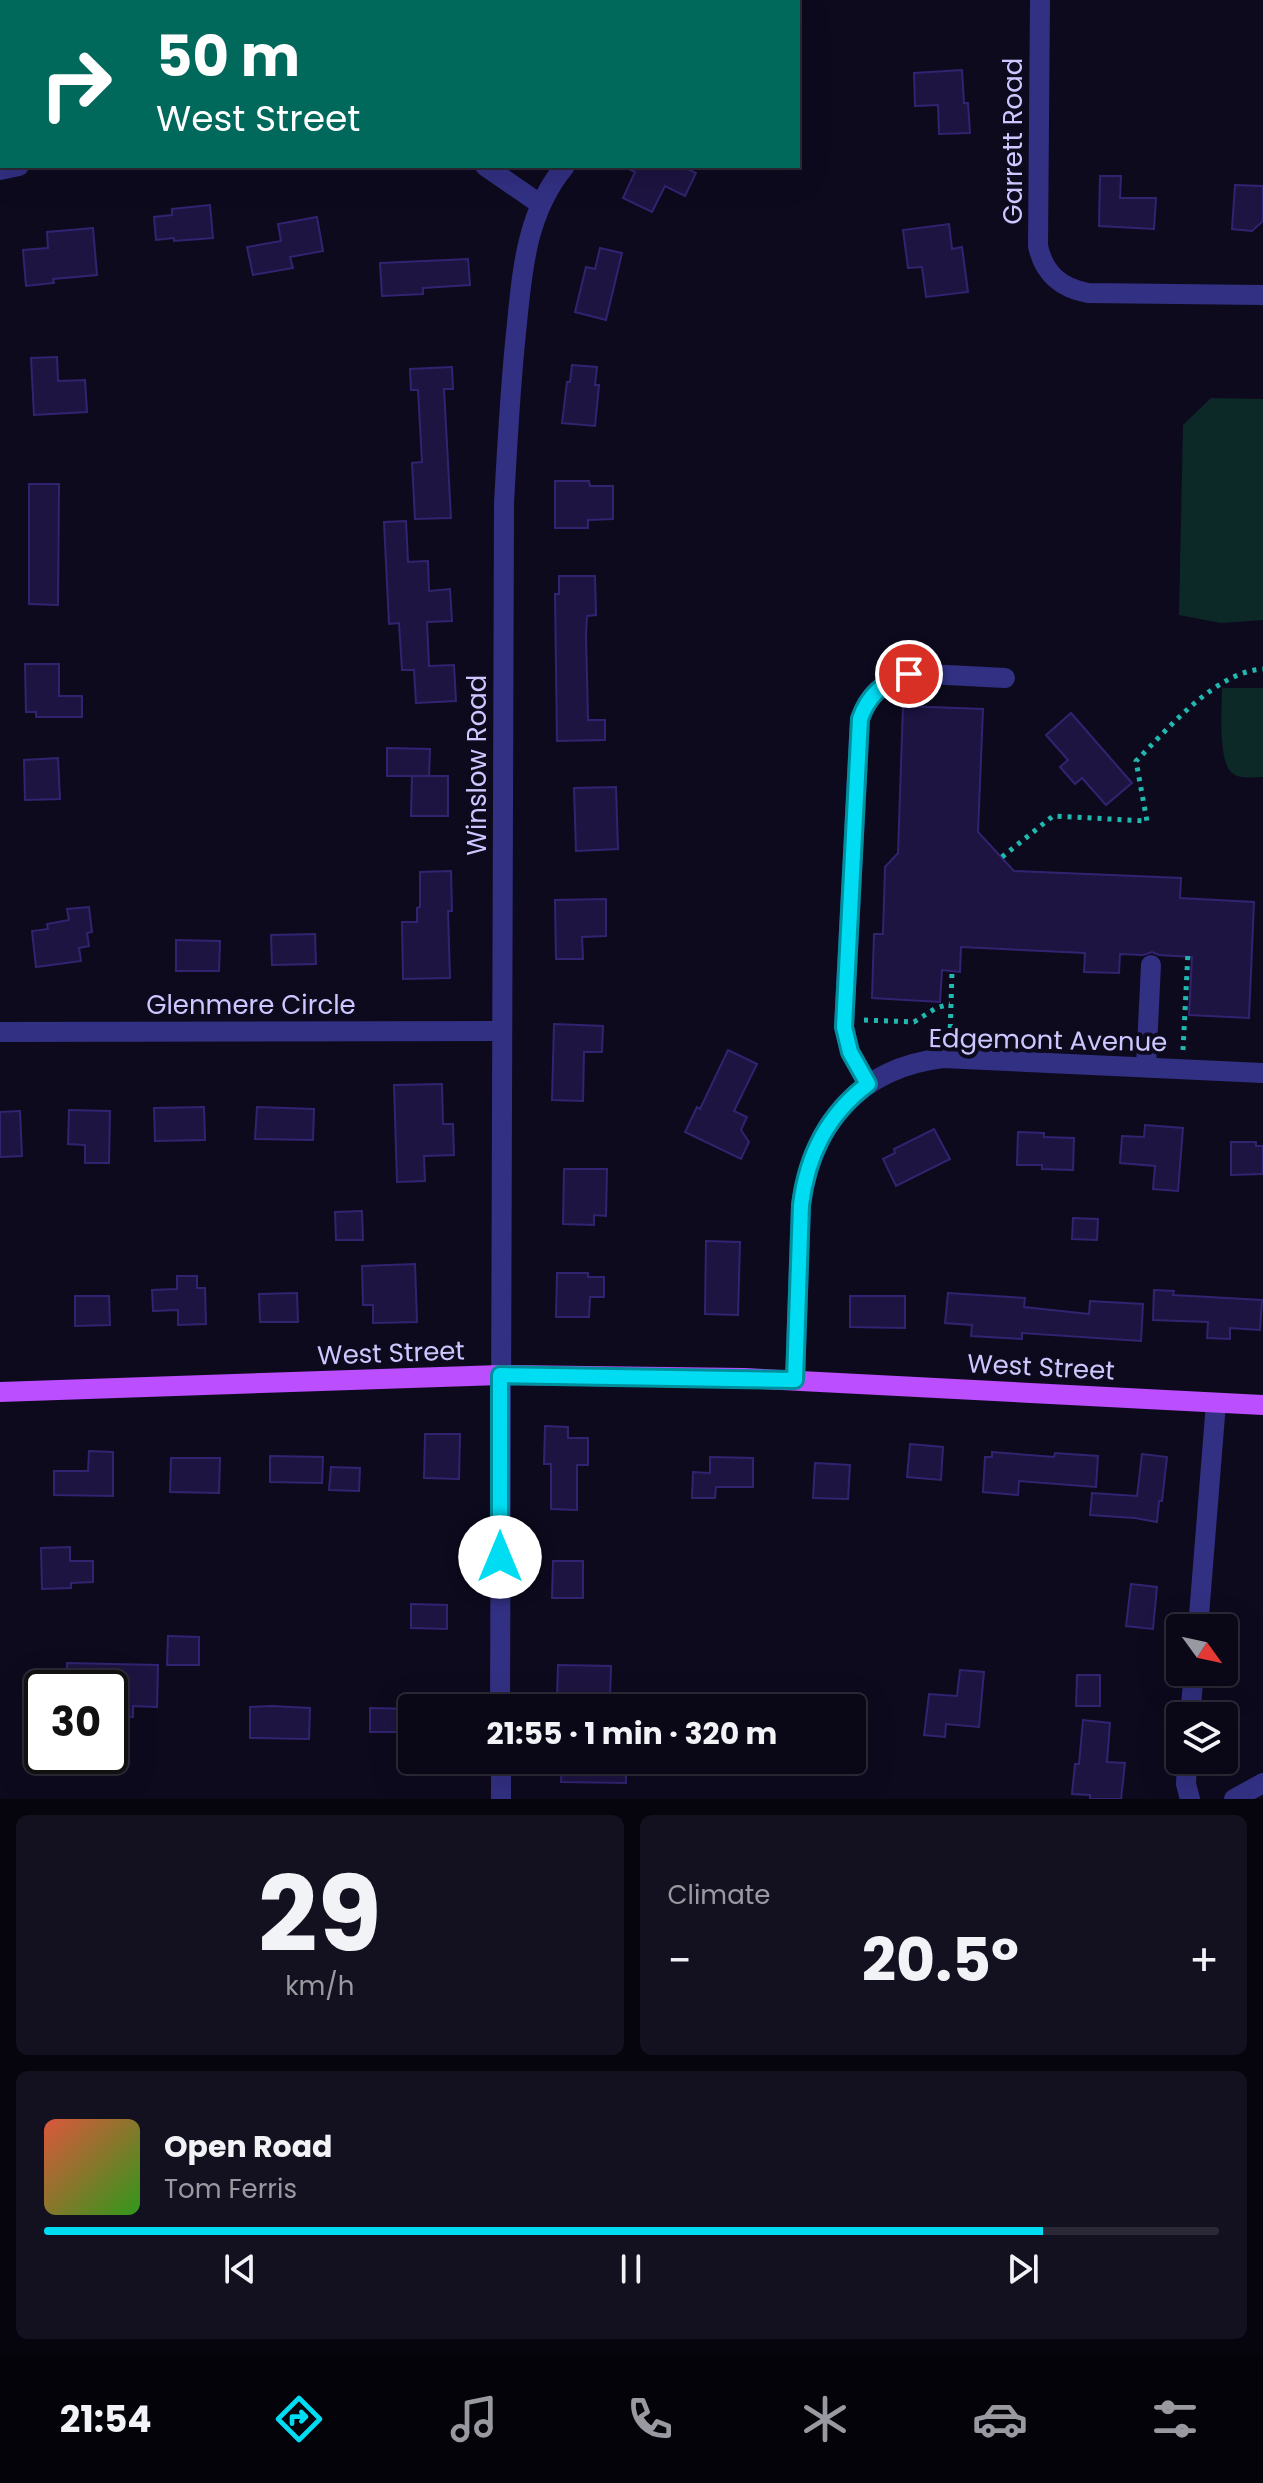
<!DOCTYPE html>
<meta charset="utf-8">
<style>
:root{--surface:#0a0816;--page:#13111f;--text:#f1f3f6;--muted:#999aa1;--line:#2a2935;--accent:#00dcf2}
body{margin:0;font-family:Poppins,sans-serif;background:var(--page);color:var(--text);height:100vh;display:flex;flex-direction:column;font-size:30px;white-space:nowrap}
*{box-sizing:border-box;margin:0}
p{font-size:26px;color:var(--muted)}
.icon{flex:none;width:44px;height:44px;fill:none;stroke:currentColor;stroke-width:2;stroke-linecap:round;stroke-linejoin:round}
.map{position:relative;height:1799px;overflow:hidden}
.side{display:flex;flex-direction:column;gap:16px;padding:16px;background:#06040c;flex:1}
.side>*{flex:none}
.top-card{position:absolute;left:0px;top:0px;width:800px;height:168px;box-shadow:0 8px 32px #0002,0 0 0 2px var(--line);background:#00695c;color:#fff;overflow:hidden}
.needle{width:52px;rotate:123deg}
.buttons{position:absolute;left:1166px;top:1614px;display:grid;gap:16px}
.buttons a{display:grid;place-items:center;width:72px;height:72px;border-radius:8px;background:var(--surface);box-shadow:0 8px 32px #0002,0 0 0 2px var(--line);font-size:40px}
.speed{position:absolute;left:24px;top:1670px;display:flex;gap:16px;font-size:40px;font-weight:700;text-align:center}
.speed>*{display:grid;place-content:center;width:104px;height:104px;border-radius:50%;background:var(--surface);box-shadow:0 8px 32px #0002,0 0 0 2px var(--line);line-height:1}
.speed .limit{border:4px solid #111;border-radius:12px;background:#fff;color:#111}
.pin{position:absolute;display:grid;place-items:center;width:68px;height:68px;color:#fff;margin:-34px;border:4px solid #fff;border-radius:50%;box-shadow:0 2px 8px #0007}
.me{position:absolute;width:88px;margin:-44px;rotate:0deg;stroke-linejoin:round;filter:drop-shadow(0 0 6px #0008)}
.turn{display:flex;align-items:center;gap:28px;height:168px;padding:0 24px;font-size:36px}
.turn .icon{width:104px;height:104px;stroke-width:2.5}
.turn b{display:block;font-size:56px;line-height:68px}
.big{font-size:60px;font-weight:700;line-height:1.1}
.side .card{flex:1;display:flex;flex-direction:column;justify-content:center;gap:12px;min-width:0;padding:0 28px;border-radius:12px;background:var(--page)}
.side .dial{align-items:center;gap:0}
.dial b{font-size:104px;line-height:1}
.song{display:flex;align-items:center;gap:24px}
.cover{width:96px;height:96px;border-radius:12px;background:linear-gradient(135deg,hsl(10 70% 55%),hsl(110 70% 35%))}
.played{height:8px;border-radius:4px;background:linear-gradient(90deg,var(--accent) 85%,var(--line) 85%)}
.keys{display:flex;justify-content:space-around;direction:ltr}
.heat{display:flex;justify-content:space-between;align-items:center;font-size:44px;direction:ltr}
.side .tiles{flex:1;display:grid;gap:16px;grid-template-columns:1fr 1fr}
.card:last-child{grid-column:span 2}
.trip{position:absolute;left:398px;top:1694px;width:468px;height:80px;border-radius:8px;background:var(--surface);box-shadow:0 8px 32px #0002,0 0 0 2px var(--line);font-weight:700;line-height:80px;text-align:center}
.tab-bar{display:flex;height:128px;justify-content:space-around;align-items:center;background:#040309;color:var(--muted)}
.tab-bar .icon{width:56px;height:56px}
.tab-bar .active{color:var(--accent)}
.tab-bar b{font-size:36px;color:var(--text)}
.map>svg:first-child{display:block}
</style>
<div class="map">
<svg width="1263" height="1799" viewBox="0 0 1263 1799">
<rect width="100%" height="100%" fill="#0d0a1e"/>
<g fill="#0c2928">
<polygon points="1211,398 1263,399 1263,620 1221,623 1179,615 1183,425"/>
<path d="M1222 688H1263V777C1253 777 1239 780 1231 772 1218 759 1222 706 1222 688Z"/>
</g>
<g fill="#1d1441" stroke="#322370" stroke-width="2">
<polygon points="962,70 964,103 968,103 970,133 939,134 938,105 915,106 914,73"/>
<polygon points="622,166 681,166 696,173 685,196 665,186 652,212 623,198 635,172"/>
<polygon points="1100,176 1121,176 1120,198 1156,198 1154,229 1099,226"/>
<polygon points="1235,185 1263,186 1263,221 1252,231 1232,229"/>
<polygon points="210,205 213,238 174,241 174,238 156,240 154,217 172,215 172,209"/>
<polygon points="317,217 323,251 290,257 293,268 253,275 247,247 281,241 278,224"/>
<polygon points="949,224 952,249 962,247 968,292 926,297 922,267 908,268 903,230"/>
<polygon points="93,228 97,275 53,279 54,283 26,286 23,250 48,248 47,232"/>
<polygon points="600,248 622,253 606,320 575,312 586,267 595,269"/>
<polygon points="468,259 470,285 423,288 423,294 382,296 380,263"/>
<polygon points="57,357 58,381 85,380 87,412 34,415 31,358"/>
<polygon points="572,365 597,367 595,385 599,385 595,426 562,423 567,382 570,382"/>
<polygon points="452,367 453,389 444,389 451,518 415,519 412,463 422,462 418,390 411,390 410,369"/>
<polygon points="555,481 589,481 590,486 613,486 613,519 588,520 588,528 555,528"/>
<polygon points="29,484 59,484 58,605 29,604"/>
<polygon points="406,521 408,562 428,561 429,591 450,589 452,621 427,622 429,666 454,665 456,701 416,703 414,670 402,670 399,623 389,624 384,522"/>
<polygon points="559,576 595,576 596,615 587,616 586,635 588,720 605,720 605,740 557,741 555,594 559,594"/>
<polygon points="25,664 59,664 59,696 82,696 82,717 36,717 36,712 26,712"/>
<polygon points="903,706 983,709 978,832 1014,871 1181,878 1180,898 1254,902 1249,1018 1189,1015 1192,957 1159,955 1152,952 1143,955 1120,954 1119,973 1084,972 1085,953 961,947 960,972 942,970 940,1002 872,998 874,934 883,934 885,867 898,853"/>
<polygon points="1071,713 1132,783 1106,805 1082,778 1075,784 1060,767 1068,760 1046,735"/>
<polygon points="387,748 430,749 429,776 387,776"/>
<polygon points="58,758 60,799 25,800 24,760"/>
<polygon points="412,776 448,776 448,816 411,816"/>
<polygon points="616,787 618,849 576,851 574,788"/>
<polygon points="451,871 452,911 448,911 450,978 403,979 402,922 417,922 417,908 420,907 420,872"/>
<polygon points="606,899 606,936 582,937 583,959 556,959 555,900"/>
<polygon points="89,907 92,932 87,933 89,946 79,948 81,961 36,967 32,931 48,929 47,924 69,920 67,909"/>
<polygon points="315,934 316,964 272,965 271,935"/>
<polygon points="176,940 220,941 219,971 176,971"/>
<polygon points="554,1024 603,1026 602,1052 584,1052 583,1101 552,1100"/>
<polygon points="728,1050 757,1064 734,1111 747,1117 741,1130 749,1142 741,1159 685,1132 697,1107 700,1109"/>
<polygon points="442,1084 443,1124 453,1124 454,1155 424,1156 425,1181 397,1182 394,1085"/>
<polygon points="204,1107 205,1140 155,1141 154,1108"/>
<polygon points="257,1107 314,1109 313,1140 255,1139"/>
<polygon points="69,1110 110,1111 109,1163 85,1163 85,1145 68,1144"/>
<polygon points="20,1111 22,1156 0,1157 0,1112"/>
<polygon points="1145,1125 1183,1128 1178,1191 1153,1189 1155,1166 1120,1163 1122,1136 1144,1137"/>
<polygon points="934,1129 950,1159 896,1186 883,1159 895,1153 894,1149"/>
<polygon points="1018,1132 1044,1133 1044,1137 1074,1138 1073,1170 1042,1169 1042,1165 1017,1165"/>
<polygon points="1231,1142 1256,1142 1256,1146 1263,1146 1263,1174 1231,1175"/>
<polygon points="564,1169 607,1169 606,1216 594,1215 594,1225 563,1224"/>
<polygon points="362,1211 363,1240 336,1240 335,1212"/>
<polygon points="1073,1218 1098,1219 1097,1240 1072,1239"/>
<polygon points="706,1241 740,1242 738,1315 705,1314"/>
<polygon points="415,1264 417,1322 373,1323 373,1305 363,1305 362,1266"/>
<polygon points="557,1273 588,1273 588,1277 604,1277 604,1297 590,1297 589,1317 556,1317"/>
<polygon points="177,1276 197,1276 197,1288 205,1288 206,1324 178,1325 178,1310 153,1311 152,1290 177,1289"/>
<polygon points="1154,1290 1174,1291 1173,1295 1262,1300 1260,1330 1230,1328 1230,1339 1207,1338 1208,1322 1153,1320"/>
<polygon points="297,1293 298,1322 260,1322 259,1294"/>
<polygon points="948,1293 1025,1298 1024,1307 1089,1314 1090,1301 1143,1304 1141,1341 1022,1333 1022,1339 971,1336 972,1325 945,1323"/>
<polygon points="75,1296 109,1296 110,1325 75,1326"/>
<polygon points="850,1296 905,1296 905,1328 850,1327"/>
<polygon points="545,1426 568,1427 568,1438 588,1438 588,1465 577,1465 577,1510 551,1509 551,1464 544,1464"/>
<polygon points="425,1434 460,1434 459,1479 424,1478"/>
<polygon points="910,1444 943,1447 941,1480 907,1477"/>
<polygon points="89,1451 113,1452 113,1496 54,1495 54,1471 88,1471"/>
<polygon points="992,1452 1054,1457 1055,1453 1098,1456 1096,1487 1019,1481 1018,1495 983,1492 985,1457 992,1457"/>
<polygon points="1142,1454 1167,1457 1162,1501 1159,1501 1157,1522 1135,1518 1090,1515 1092,1493 1137,1496"/>
<polygon points="270,1456 323,1457 322,1483 270,1482"/>
<polygon points="710,1457 753,1458 753,1487 716,1487 715,1498 692,1498 693,1472 710,1473"/>
<polygon points="171,1458 220,1458 219,1493 170,1492"/>
<polygon points="815,1463 850,1465 848,1499 813,1498"/>
<polygon points="331,1467 360,1468 359,1491 329,1490"/>
<polygon points="70,1547 70,1561 93,1561 93,1582 71,1583 71,1588 42,1589 41,1548"/>
<polygon points="553,1561 583,1561 583,1598 552,1598"/>
<polygon points="1131,1584 1157,1587 1153,1629 1126,1626"/>
<polygon points="411,1604 447,1605 447,1629 411,1628"/>
<polygon points="168,1636 199,1637 199,1665 167,1665"/>
<polygon points="67,1663 158,1665 157,1707 133,1706 133,1717 110,1716 110,1688 66,1688"/>
<polygon points="558,1665 611,1666 610,1698 557,1697"/>
<polygon points="960,1670 984,1672 979,1727 946,1724 945,1737 924,1735 929,1694 957,1696"/>
<polygon points="1077,1675 1100,1675 1100,1706 1076,1706"/>
<polygon points="272,1706 310,1708 309,1739 250,1738 250,1707"/>
<polygon points="370,1708 412,1709 412,1732 370,1732"/>
<polygon points="1083,1720 1110,1723 1107,1762 1125,1763 1121,1799 1090,1799 1090,1795 1072,1794 1075,1764 1079,1764"/>
<polygon points="562,1760 626,1760 626,1783 561,1782"/>
</g>
<g fill="none" stroke-linecap="round" stroke-linejoin="round">
<g stroke="#21b9af" stroke-width="5" stroke-dasharray="4 6" stroke-linecap="butt">
<path d="M1002 857 1053 816 1147 821 1136 761C1169 728 1215 672 1263 669"/>
<polyline points="864,1020 914,1022 936,1008 950,1004"/>
<polyline points="950,1038 952,971"/>
<polyline points="1183,1050 1188,952"/>
</g>
<g stroke="#323082" stroke-width="20">
<path d="M1040 0 1038 246C1044 274 1061 288 1088 293L1263 295"/>
<polyline points="485,166 540,204"/>
<polyline points="0,170 19,166"/>
<polyline points="0,1032 502,1031"/>
<polyline points="1146,1067 1151,965"/>
<path d="M868 1084 850 1052 844 1027 860 719C876 675 906 673 947 675 966 676 986 677 1005 678"/>
<path d="M795 1380 801 1205C812 1124 859 1068 943 1058L1263 1073"/>
<polyline points="1198,1628 1216,1403"/>
<path d="M500 1708 504 504C507 447 510 390 516 333 522 274 525 214 565 166"/>
<polyline points="1190,1716 1194,1672"/>
<polyline points="501,1760 501,1799"/>
<polyline points="1187,1760 1186,1784 1190,1799"/>
<polyline points="1234,1799 1263,1783"/>
</g>
<polyline stroke="#bb4eff" stroke-width="20" points="0,1392 500,1375 744,1378 1263,1405"/>
</g>
<g fill="none" stroke-linecap="round" stroke-linejoin="round">
<defs>
<path id="route" d="M500 1557V1375L795 1380 801 1205C807 1155 827 1115 868 1084L850 1052 844 1027 860 719C868 695 884 681 909 674"/>
</defs>
<use href="#route" stroke="#008f9d" stroke-width="20"/>
<use href="#route" stroke="#00dcf2" stroke-width="14"/>
</g>
<g text-anchor="middle" stroke-width="8" stroke-linejoin="round" paint-order="stroke">
<g font-size="26" fill="#cdc7ff" stroke="#0d0a1e">
<text transform="translate(1013 141) rotate(-90)" y="9">Garrett Road</text>
<text transform="translate(477 765) rotate(-90)" y="9">Winslow Road</text>
<text x="251" y="1014">Glenmere Circle</text>
<text transform="translate(1048 1040) rotate(1)" y="9">Edgemont Avenue</text>
<text transform="translate(391 1353) rotate(-2)" y="9">West Street</text>
<text transform="translate(1041 1367) rotate(3)" y="9">West Street</text>
</g>
</g>
</svg>
<div class="buttons">
<a><svg class="needle" viewBox="-14 -14 28 28"><path d="M0-13l5 13h-10z" fill="#e53935"/><path d="M0 13l5-13h-10z" fill="#999aa1"/></svg></a>
<a><svg class="icon" aria-label="layers" viewBox="0 0 24 24"><path d="M12 4l9 5-9 5-9-5zM3 14l9 5 9-5"/></svg></a>
</div>
<div class="speed"><div class="limit">30</div></div>
<div class="pin" style="left:909px;top:674px;background:#d93025"><svg class="icon" aria-label="arrive" viewBox="0 0 24 24"><path d="M6 21V4h12l-3 4 3 4H6"/></svg></div>
<svg class="me" style="left:500px;top:1557px" viewBox="-20 -20 40 40"><circle r="19" fill="#fff"/><path d="M0-13L10 11 0 6-10 11z" fill="#00dcf2"/></svg>
<div class="trip">21:55 · 1 min · 320 m</div>
<div class="top-card">
<div class="turn"><svg class="icon" aria-label="right" viewBox="0 0 24 24"><path d="M7 20v-9h11M14 6l5 5-5 5"/></svg><div><b>50 m</b>West Street</div></div>
</div>
</div>
<section class="side">
<div class="tiles">
<div class="card dial"><b>29</b><p>km/h</p></div>
<div class="card"><p>Climate</p>
<div class="heat"><a>−</a><b class="big">20.5°</b><a>+</a></div>
</div>
<div class="card">
<div class="song"><i class="cover"></i><div><b>Open Road</b><p>Tom Ferris</p></div></div>
<div class="played"></div>
<div class="keys"><svg class="icon" aria-label="previous" viewBox="0 0 24 24"><path d="M18 5L8 12l10 7zM5 5v14"/></svg><svg class="icon" aria-label="pause" viewBox="0 0 24 24"><path d="M8 5v14M16 5v14"/></svg><svg class="icon" aria-label="next" viewBox="0 0 24 24"><path d="M6 5l10 7-10 7zM19 5v14"/></svg></div>
</div>
</div>
</section>
<nav class="tab-bar">
<b>21:54</b>
<svg class="icon active" aria-label="directions" viewBox="0 0 24 24"><path d="M12 3l9 9-9 9-9-9zM9 14v-3h6M13 9l2 2-2 2"/></svg>
<svg class="icon" aria-label="music" viewBox="0 0 24 24"><path d="M9 18V5l10-2v13"/><circle cx="6" cy="18" r="3"/><circle cx="16" cy="16" r="3"/></svg>
<svg class="icon" aria-label="phone" viewBox="0 0 24 24"><path d="M5 4h4l2 5-3 2q2 4 5 5l2-3 5 2v4C11 20 4 13 5 4z"/></svg>
<svg class="icon" aria-label="climate" viewBox="0 0 24 24"><path d="M12 3v18M4 7l16 10M4 17L20 7"/></svg>
<svg class="icon" aria-label="car" viewBox="0 0 24 24"><path d="M5 17H2v-5l4-1 3-4h7l3 4 3 1v5h-3M9 17h6M6 11h13"/><circle cx="7" cy="17" r="2"/><circle cx="17" cy="17" r="2"/></svg>
<svg class="icon" aria-label="filters" viewBox="0 0 24 24"><path d="M4 7h16M4 17h16"/><circle cx="9" cy="7" r="2"/><circle cx="15" cy="17" r="2"/></svg>
</nav>
